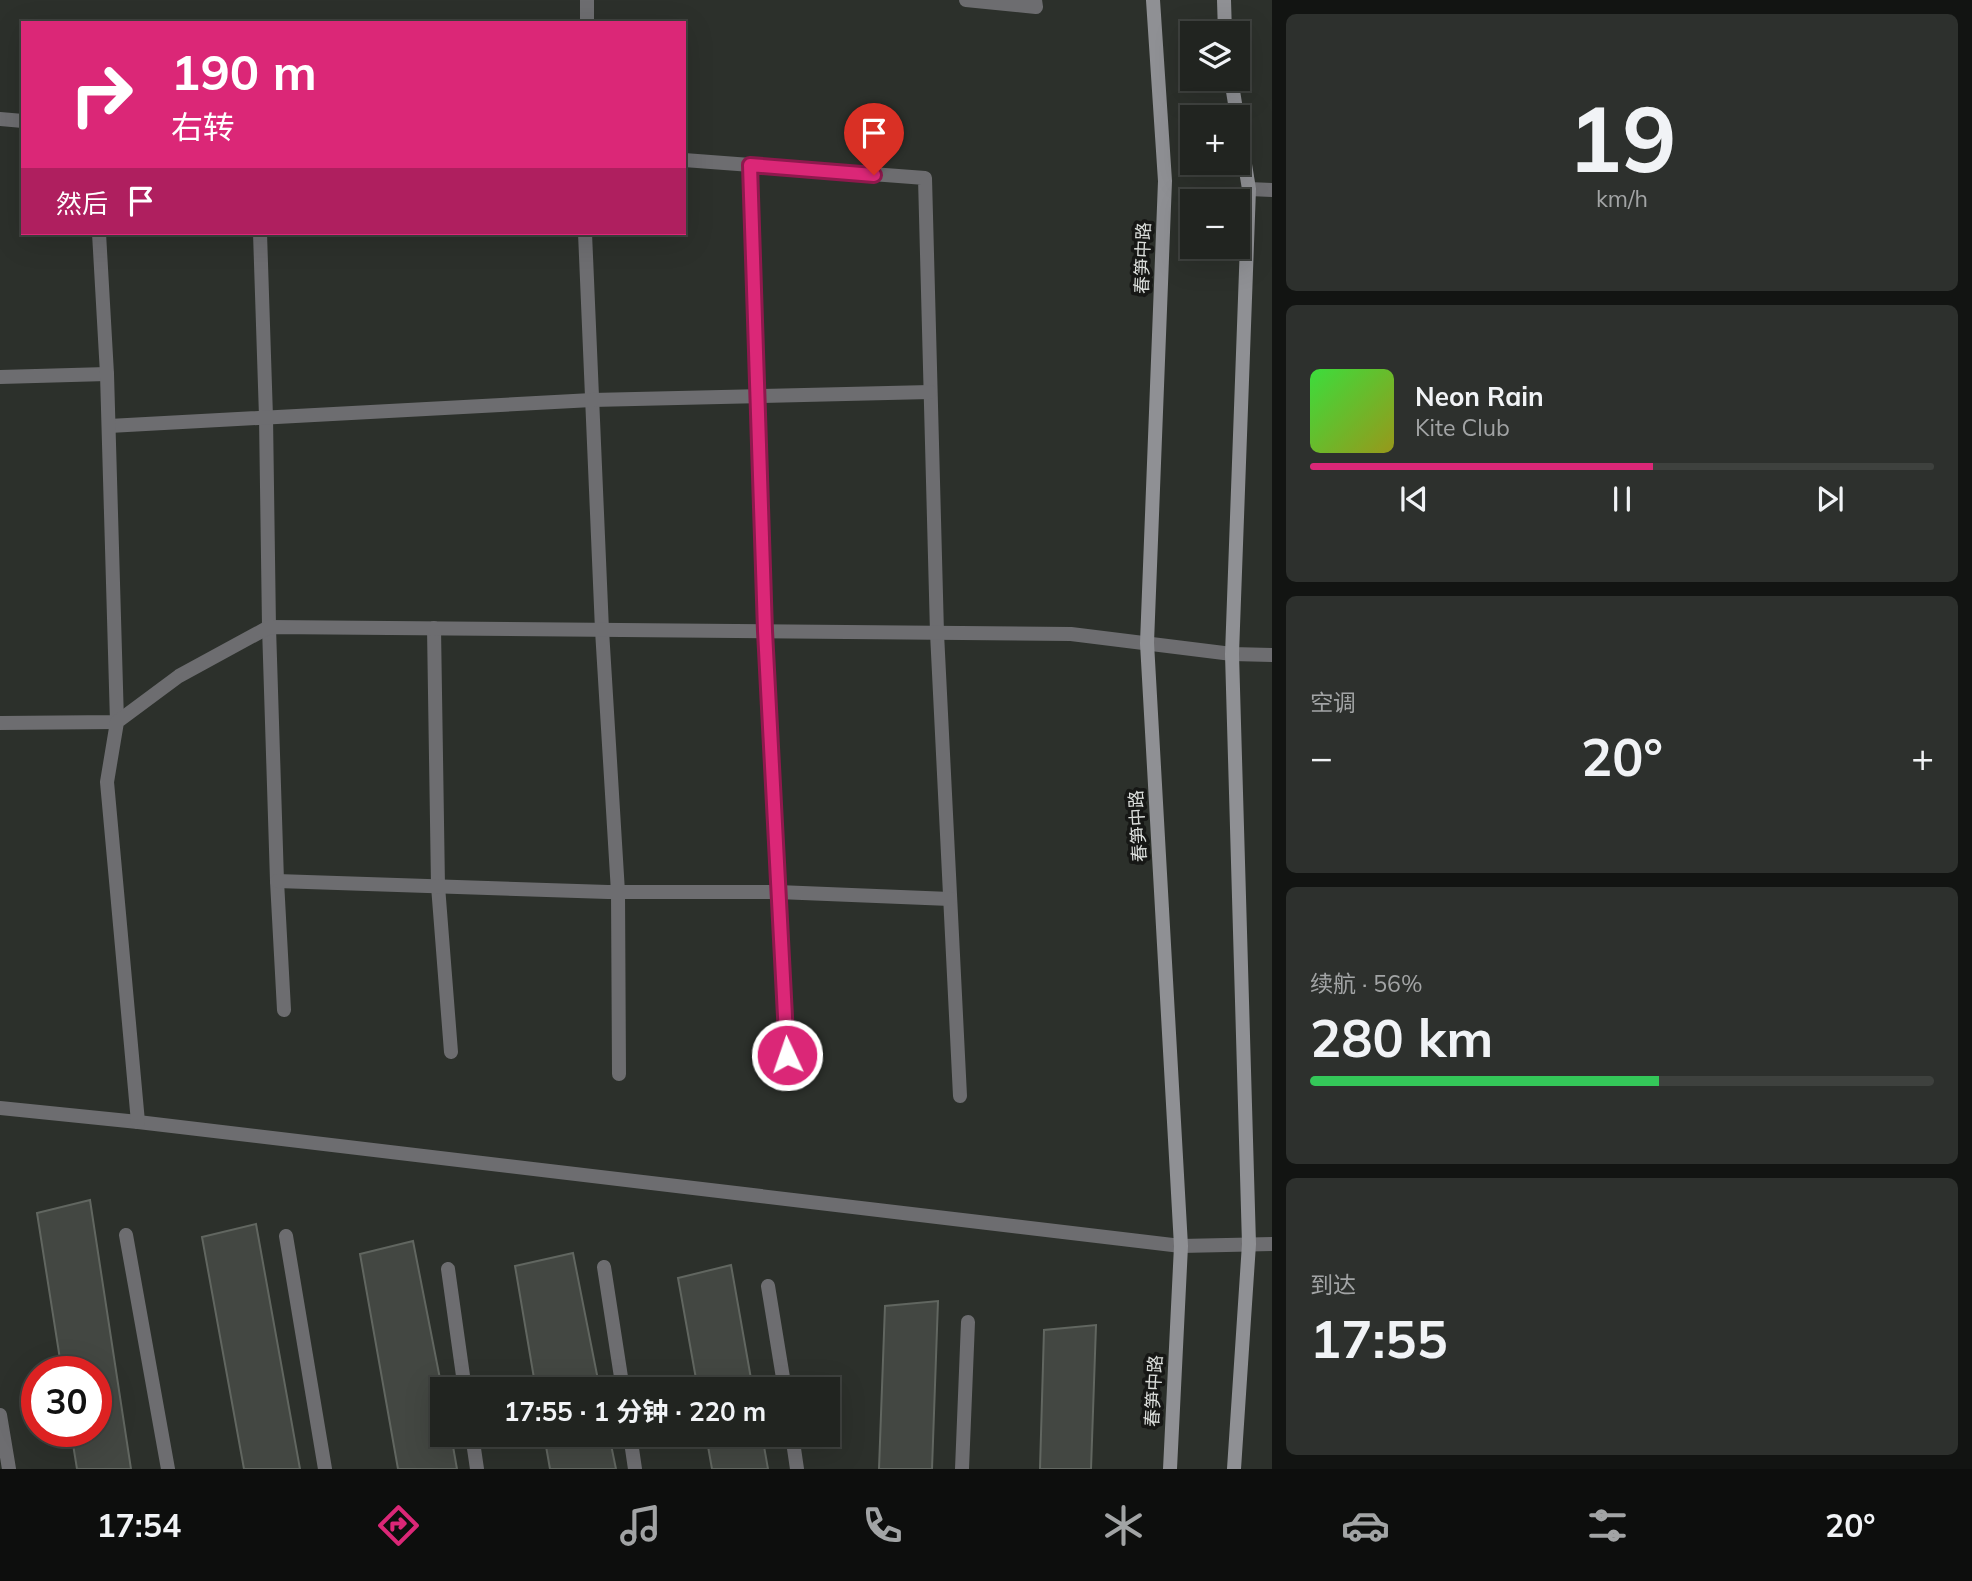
<!DOCTYPE html>
<html lang="zh">
<meta charset="utf-8">
<style>
:root{--surface:#212420;--page:#2d302d;--text:#f1f3f6;--muted:#a2a4a5;--line:#3e413e;--accent:#db2777}
body{margin:0;font-family:Mulish,"Noto Sans SC",sans-serif;background:var(--page);color:var(--text);height:100vh;display:flex;flex-direction:column;font-size:26px;white-space:nowrap}
*{box-sizing:border-box;margin:0}
p{font-size:23px;color:var(--muted)}
.icon{flex:none;width:38px;height:38px;fill:none;stroke:currentColor;stroke-width:2;stroke-linecap:round;stroke-linejoin:round}
.map{position:relative;flex:1;overflow:hidden}
.sheet{display:flex;flex-direction:column;gap:14px;padding:14px;background:#121412;width:700px}
.sheet>*{flex:none}
.hud{position:absolute;left:21px;top:21px;width:665px;height:214px;border-radius:0px;box-shadow:0 7px 28px #0002,0 0 0 2px var(--line);background:#db2777;color:#fff;overflow:hidden}
.controls{position:absolute;left:1180px;top:21px;display:grid;gap:14px}
.controls a{display:grid;place-items:center;width:70px;height:70px;border-radius:0px;background:var(--surface);box-shadow:0 7px 28px #0002,0 0 0 2px var(--line);font-size:35px}
.speed{position:absolute;left:21px;top:1356px;display:flex;gap:14px;font-size:35px;font-weight:700;text-align:center}
.speed>*{display:grid;place-content:center;width:91px;height:91px;border-radius:50%;background:var(--surface);box-shadow:0 7px 28px #0002,0 0 0 2px var(--line);line-height:1}
.speed .limit{border:10px solid #d22;background:#fff;color:#111}
.pin{position:absolute;display:grid;place-items:center;width:60px;height:60px;color:#fff;margin:-72px -30px;border-radius:50% 50% 50% 0;rotate:-45deg;box-shadow:0 0 7px #0007}
.pin .icon{rotate:45deg}
.me{position:absolute;width:77px;margin:-38px;rotate:357deg;stroke-linejoin:round;filter:drop-shadow(0 0 5px #0008)}
.turn{display:flex;align-items:center;gap:24px;height:147px;padding:0 35px;font-size:32px}
.turn .icon{width:91px;height:91px;stroke-width:2.5}
.turn b{display:block;font-size:49px;line-height:60px}
.then{display:flex;align-items:center;height:66px;padding:0 35px;background:#0003;gap:14px;font-size:26px}
.big{font-size:52px;font-weight:700;line-height:1.1}
.sheet .tile{flex:1;display:flex;flex-direction:column;justify-content:center;gap:10px;min-width:0;padding:0 24px;border-radius:10px;background:var(--page)}
.sheet .dial{align-items:center;gap:0}
.dial b{font-size:91px;line-height:1}
.song{display:flex;align-items:center;gap:21px}
.cover{width:84px;height:84px;border-radius:10px;background:linear-gradient(135deg,hsl(120 70% 55%),hsl(60 70% 35%))}
.played{height:7px;border-radius:4px;background:linear-gradient(90deg,var(--accent) 55%,var(--line) 55%)}
.keys{display:flex;justify-content:space-around;direction:ltr}
.heat{display:flex;justify-content:space-between;align-items:center;font-size:38px;direction:ltr}
.charge{height:10px;border-radius:5px;background:linear-gradient(90deg,#34c759 56%,var(--line) 0)}
.trip{position:absolute;left:430px;top:1377px;width:410px;height:70px;border-radius:0px;background:var(--surface);box-shadow:0 7px 28px #0002,0 0 0 2px var(--line);font-weight:700;line-height:70px;text-align:center}
.dock{display:flex;height:112px;justify-content:space-around;align-items:center;background:#0d0e0d;color:var(--muted)}
.dock .icon{width:49px;height:49px}
.dock .on{color:var(--accent)}
.dock b{font-size:32px;color:var(--text)}
main{display:flex;flex:1;min-height:0}
.map>svg:first-child{display:block}
</style>
<main>
<div class="map">
<svg width="1272" height="1469" viewBox="0 0 1272 1469">
<rect width="100%" height="100%" fill="#2c302b"/>
<g fill="#434742" stroke="#616660" stroke-width="2">
<polygon points="90,1200 131,1469 77,1469 71,1432 96,1432 96,1372 62,1372 37,1213"/>
<polygon points="256,1224 300,1469 244,1469 202,1237"/>
<polygon points="413,1241 443,1394 443,1435 451,1435 457,1469 398,1469 360,1254"/>
<polygon points="573,1253 600,1390 536,1390 515,1266"/>
<polygon points="731,1265 753,1390 698,1390 678,1278"/>
<polygon points="938,1301 932,1469 879,1469 885,1306"/>
<polygon points="1096,1325 1091,1469 1040,1469 1044,1330"/>
<polygon points="544,1435 609,1435 616,1469 550,1469"/>
<polygon points="706,1435 762,1435 768,1469 712,1469"/>
</g>
<g fill="none" stroke-linecap="round" stroke-linejoin="round">
<g stroke="#6d6d70" stroke-width="14">
<polyline points="966,0 1036,7 1035,0"/>
<polyline points="587,23 587,0"/>
<polyline points="0,119 23,121"/>
<polyline points="684,160 925,178 937,633 960,1096"/>
<polyline points="749,165 765,631 788,1082"/>
<polyline points="1249,189 1272,190"/>
<polyline points="260,233 266,417 269,627 277,881 284,1010"/>
<polyline points="585,233 602,630 618,892 619,1074"/>
<polyline points="0,377 107,374"/>
<polyline points="109,426 592,400 930,392"/>
<polyline points="434,628 438,886 451,1052"/>
<polyline points="0,723 117,722 107,374 99,233"/>
<polyline points="277,881 608,892 778,892 950,899"/>
<polyline points="0,1108 138,1122 1181,1246 1272,1244"/>
<polyline points="138,1122 107,782 117,722 179,676 269,627 1071,634 1232,654 1272,655"/>
<polyline points="126,1235 168,1469"/>
<polyline points="286,1236 325,1469"/>
<polyline points="604,1267 623,1390"/>
<polyline points="448,1269 465,1390"/>
<polyline points="768,1286 785,1390"/>
<polyline points="0,1415 9,1469"/>
<polyline points="472,1435 477,1469"/>
<polyline points="630,1435 635,1469"/>
<polyline points="792,1435 797,1469"/>
<polyline points="962,1469 968,1322"/>
</g>
<g stroke="#8f9094" stroke-width="14">
<polyline points="1153,0 1165,181 1147,643 1181,1246 1170,1469"/>
<polyline points="1224,0 1225,33"/>
<polyline points="1231,79 1249,189 1232,654 1249,1244 1234,1469"/>
</g>
</g>
<g fill="none" stroke-linecap="round" stroke-linejoin="round">
<defs>
<polyline id="route" points="787,1055 765,631 750,165 874,175"/>
</defs>
<use href="#route" stroke="#8e194d" stroke-width="18"/>
<use href="#route" stroke="#db2777" stroke-width="12"/>
</g>
<g text-anchor="middle" stroke-width="7" stroke-linejoin="round" paint-order="stroke">
<g font-size="18" fill="#dcdfdc" stroke="#161715">
<text transform="translate(1143 258) rotate(-88)" y="6">春笋中路</text>
<text transform="translate(1138 826) rotate(-93)" y="6">春笋中路</text>
<text transform="translate(1154 1391) rotate(-87)" y="6">春笋中路</text>
</g>
</g>
</svg>
<div class="controls">
<a><svg class="icon" aria-label="layers" viewBox="0 0 24 24"><path d="M12 4l9 5-9 5-9-5zM3 14l9 5 9-5"/></svg></a>
<a>+</a>
<a>−</a>
</div>
<div class="speed"><div class="limit">30</div></div>
<div class="pin" style="left:874px;top:175px;background:#d93025"><svg class="icon" aria-label="arrive" viewBox="0 0 24 24"><path d="M6 21V4h12l-3 4 3 4H6"/></svg></div>
<svg class="me" style="left:787px;top:1055px" viewBox="-20 -20 40 40"><circle r="17" fill="#db2777" stroke="#fff" stroke-width="3"/><path d="M0-11L8 9 0 5-8 9z" fill="#fff"/></svg>
<div class="trip">17:55 · 1 分钟 · 220 m</div>
<div class="hud">
<div class="turn"><svg class="icon" aria-label="right" viewBox="0 0 24 24"><path d="M7 20v-9h11M14 6l5 5-5 5"/></svg><div><b>190 m</b>右转</div></div>
<div class="then">然后<svg class="icon" aria-label="arrive" viewBox="0 0 24 24"><path d="M6 21V4h12l-3 4 3 4H6"/></svg></div>
</div>
</div>
<section class="sheet">
<div class="tile dial"><b>19</b><p>km/h</p></div>
<div class="tile">
<div class="song"><i class="cover"></i><div><b>Neon Rain</b><p>Kite Club</p></div></div>
<div class="played"></div>
<div class="keys"><svg class="icon" aria-label="previous" viewBox="0 0 24 24"><path d="M18 5L8 12l10 7zM5 5v14"/></svg><svg class="icon" aria-label="pause" viewBox="0 0 24 24"><path d="M8 5v14M16 5v14"/></svg><svg class="icon" aria-label="next" viewBox="0 0 24 24"><path d="M6 5l10 7-10 7zM19 5v14"/></svg></div>
</div>
<div class="tile"><p>空调</p>
<div class="heat"><a>−</a><b class="big">20°</b><a>+</a></div>
</div>
<div class="tile"><p>续航 · 56%</p><b class="big">280 km</b><div class="charge"></div></div>
<div class="tile"><p>到达</p><b class="big">17:55</b></div>
</section>
</main>
<nav class="dock">
<b>17:54</b>
<svg class="icon on" aria-label="directions" viewBox="0 0 24 24"><path d="M12 3l9 9-9 9-9-9zM9 14v-3h6M13 9l2 2-2 2"/></svg>
<svg class="icon" aria-label="music" viewBox="0 0 24 24"><path d="M9 18V5l10-2v13"/><circle cx="6" cy="18" r="3"/><circle cx="16" cy="16" r="3"/></svg>
<svg class="icon" aria-label="phone" viewBox="0 0 24 24"><path d="M5 4h4l2 5-3 2q2 4 5 5l2-3 5 2v4C11 20 4 13 5 4z"/></svg>
<svg class="icon" aria-label="climate" viewBox="0 0 24 24"><path d="M12 3v18M4 7l16 10M4 17L20 7"/></svg>
<svg class="icon" aria-label="car" viewBox="0 0 24 24"><path d="M5 17H2v-5l4-1 3-4h7l3 4 3 1v5h-3M9 17h6M6 11h13"/><circle cx="7" cy="17" r="2"/><circle cx="17" cy="17" r="2"/></svg>
<svg class="icon" aria-label="filters" viewBox="0 0 24 24"><path d="M4 7h16M4 17h16"/><circle cx="9" cy="7" r="2"/><circle cx="15" cy="17" r="2"/></svg>
<b>20°</b>
</nav>
